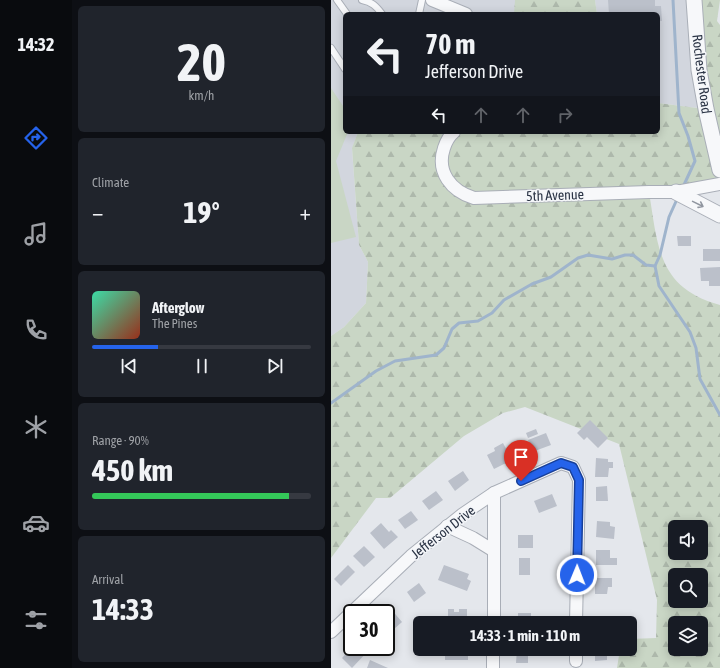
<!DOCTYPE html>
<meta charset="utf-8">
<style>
:root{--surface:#171b24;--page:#20242c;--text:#f1f3f6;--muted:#9ea1a6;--line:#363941;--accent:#2563eb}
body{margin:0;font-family:"Asap Condensed",sans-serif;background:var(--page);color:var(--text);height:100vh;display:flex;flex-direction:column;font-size:15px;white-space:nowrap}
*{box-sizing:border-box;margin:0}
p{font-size:13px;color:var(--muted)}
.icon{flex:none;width:22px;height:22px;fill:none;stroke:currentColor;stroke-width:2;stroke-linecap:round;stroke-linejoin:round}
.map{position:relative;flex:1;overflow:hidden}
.details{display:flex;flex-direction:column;gap:6px;padding:6px;background:#0d0f14;width:259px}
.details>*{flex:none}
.guide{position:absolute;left:12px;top:12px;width:317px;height:122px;border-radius:6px;box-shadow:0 2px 10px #0003;background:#171b24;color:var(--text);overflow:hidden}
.tools{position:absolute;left:337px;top:520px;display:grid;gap:8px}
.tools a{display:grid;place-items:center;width:40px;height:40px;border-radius:6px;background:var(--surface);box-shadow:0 2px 10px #0003;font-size:20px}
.speed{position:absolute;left:12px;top:604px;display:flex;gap:8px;font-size:20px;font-weight:700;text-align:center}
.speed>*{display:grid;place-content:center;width:52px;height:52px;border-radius:50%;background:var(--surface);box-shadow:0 2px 10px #0003;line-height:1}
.speed .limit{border:2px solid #111;border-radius:6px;background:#fff;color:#111}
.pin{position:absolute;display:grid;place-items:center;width:34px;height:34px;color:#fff;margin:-41px -17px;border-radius:50% 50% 50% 0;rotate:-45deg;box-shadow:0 0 4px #0007}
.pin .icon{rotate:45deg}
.me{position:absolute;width:44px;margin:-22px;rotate:1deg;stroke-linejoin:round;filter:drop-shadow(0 0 3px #0008)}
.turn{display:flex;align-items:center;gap:14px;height:84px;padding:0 16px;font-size:18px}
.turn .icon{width:52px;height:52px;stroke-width:2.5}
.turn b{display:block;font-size:28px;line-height:34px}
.lanes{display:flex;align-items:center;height:38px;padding:0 16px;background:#0003;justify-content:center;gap:20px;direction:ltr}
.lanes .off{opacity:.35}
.big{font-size:30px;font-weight:700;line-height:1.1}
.details .widget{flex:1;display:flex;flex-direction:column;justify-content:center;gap:6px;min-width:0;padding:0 14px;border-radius:6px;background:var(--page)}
.details .dial{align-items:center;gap:0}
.dial b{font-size:52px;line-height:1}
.song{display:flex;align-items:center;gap:12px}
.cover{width:48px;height:48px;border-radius:6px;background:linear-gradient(135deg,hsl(160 70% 55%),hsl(10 70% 35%))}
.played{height:4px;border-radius:2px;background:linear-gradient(90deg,var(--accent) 30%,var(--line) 30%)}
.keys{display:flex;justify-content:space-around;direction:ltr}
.heat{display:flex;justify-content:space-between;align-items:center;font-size:22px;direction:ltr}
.charge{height:6px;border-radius:3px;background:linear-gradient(90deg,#34c759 90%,var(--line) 0)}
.trip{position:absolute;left:82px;top:616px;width:224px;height:40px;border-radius:6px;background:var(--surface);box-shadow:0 2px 10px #0003;font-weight:700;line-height:40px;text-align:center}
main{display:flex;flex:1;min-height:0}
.menu{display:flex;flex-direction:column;width:72px;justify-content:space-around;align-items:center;background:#090b0e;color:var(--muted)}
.menu .icon{width:28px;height:28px}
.menu .active{color:var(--accent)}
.menu b{font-size:18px;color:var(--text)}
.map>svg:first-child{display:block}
</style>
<main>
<nav class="menu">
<b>14:32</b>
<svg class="icon active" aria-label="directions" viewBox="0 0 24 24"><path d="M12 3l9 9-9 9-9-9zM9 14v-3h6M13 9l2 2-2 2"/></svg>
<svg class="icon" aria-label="music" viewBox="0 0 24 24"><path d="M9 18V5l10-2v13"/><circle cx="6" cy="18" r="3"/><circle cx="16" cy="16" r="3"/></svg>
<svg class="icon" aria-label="phone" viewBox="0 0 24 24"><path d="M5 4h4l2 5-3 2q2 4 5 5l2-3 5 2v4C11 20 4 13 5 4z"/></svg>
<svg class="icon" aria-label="climate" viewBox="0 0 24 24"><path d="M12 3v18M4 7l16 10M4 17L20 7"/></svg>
<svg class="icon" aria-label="car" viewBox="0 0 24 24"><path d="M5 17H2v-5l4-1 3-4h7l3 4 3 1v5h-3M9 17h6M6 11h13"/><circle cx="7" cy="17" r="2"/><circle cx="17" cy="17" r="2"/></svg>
<svg class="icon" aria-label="filters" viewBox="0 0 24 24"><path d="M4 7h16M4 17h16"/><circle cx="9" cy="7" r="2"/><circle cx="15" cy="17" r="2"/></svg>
</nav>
<section class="details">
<div class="widget dial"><b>20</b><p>km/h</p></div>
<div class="widget"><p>Climate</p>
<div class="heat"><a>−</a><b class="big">19°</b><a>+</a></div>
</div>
<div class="widget">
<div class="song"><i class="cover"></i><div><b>Afterglow</b><p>The Pines</p></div></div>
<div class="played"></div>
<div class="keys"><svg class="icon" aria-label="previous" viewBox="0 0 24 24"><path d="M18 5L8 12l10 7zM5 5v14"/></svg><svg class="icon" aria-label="pause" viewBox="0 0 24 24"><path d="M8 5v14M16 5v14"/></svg><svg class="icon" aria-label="next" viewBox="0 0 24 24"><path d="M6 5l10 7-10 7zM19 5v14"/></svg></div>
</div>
<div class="widget"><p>Range · 90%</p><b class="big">450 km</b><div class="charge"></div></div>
<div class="widget"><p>Arrival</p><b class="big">14:33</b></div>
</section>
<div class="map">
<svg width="389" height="668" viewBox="0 0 389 668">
<defs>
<pattern id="forest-firs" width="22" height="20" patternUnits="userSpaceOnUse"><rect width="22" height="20" fill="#c9d6c5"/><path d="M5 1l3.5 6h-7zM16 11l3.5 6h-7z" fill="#adb8ab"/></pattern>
</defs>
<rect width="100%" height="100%" fill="#e4e7ec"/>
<g fill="#d2d6de">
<polygon points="0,0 184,0 184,12 183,14 14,14 14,132 27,132 21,149 28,245 37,262 35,303 13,327 0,336"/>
<polygon points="264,0 363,0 375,109 327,103 327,14 266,14"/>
</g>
<polygon fill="#c9d6c5" points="0,88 14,109 14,132 17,132 5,161 25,237 0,243"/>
<g fill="url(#forest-firs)" fill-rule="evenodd">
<polygon points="184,0 264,0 266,14 183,14"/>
<path d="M363 0H389L386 21 389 25V184L318 192C327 247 327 288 389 305V668H286L289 649H299V639L325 638 326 600 288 444 194 407 172 413 133 436 59 498H45L0 558V336L13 327 35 303 37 262 28 245 21 148 27 132H327V103L374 109ZM344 527H370V553H344ZM344 575H370V601H344ZM344 623H370V649H344Z"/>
</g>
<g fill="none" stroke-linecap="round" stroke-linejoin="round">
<g stroke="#9fb4cc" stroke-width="3">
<polyline points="342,0 348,113 357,136 364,161 352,187"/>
<polyline points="347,197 338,217 329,255 324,266 328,286 359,332 365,348 369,379 389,415"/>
<polyline points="0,403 45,371 64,361 105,355 113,348 121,329 128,323 147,321 161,313 173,300 201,284 220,277 247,258 257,255 281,259 294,255 302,255 315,265 324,266"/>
</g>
</g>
<g fill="#bbc0ca">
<polygon points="277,0 324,0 324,6 330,6 331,21 327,21 327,14 278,14"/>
<polygon points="346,236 360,236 360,246 347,246"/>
<rect x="372" y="249" width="17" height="12"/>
<polygon points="389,267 389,286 378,286 378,281 370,281 369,268"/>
<polygon points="259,420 277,438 267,448 256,437 253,440 246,433"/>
<polygon points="205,429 207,434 197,438 195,433"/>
<polygon points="215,433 220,445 201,452 197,440"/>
<polygon points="172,443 181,460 163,469 156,455 164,451 163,448"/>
<polygon points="265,458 277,459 277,462 282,462 282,468 278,468 277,477 264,477"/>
<polygon points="132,471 138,480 124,491 117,481"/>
<polygon points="276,486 277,501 265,501 265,487"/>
<polygon points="105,491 112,500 98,510 91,501"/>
<polygon points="221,494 226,506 208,513 203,501"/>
<polygon points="80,511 87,520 74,529 67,520"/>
<polygon points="266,521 279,522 279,526 284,527 283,539 265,537"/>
<polygon points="50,523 58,532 60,530 67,537 53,549 39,533"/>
<rect x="187" y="535" width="15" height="13"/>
<polygon points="33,546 44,557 33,567 22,556"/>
<polygon points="265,550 279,550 279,558 286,558 286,565 265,565"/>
<rect x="188" y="558" width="11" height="17"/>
<polygon points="17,565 24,572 10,586 3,579"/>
<polygon points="113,565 138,574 136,579 140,581 136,591 107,580"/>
<polygon points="264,578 281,578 281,587 277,587 276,594 264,594"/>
<polygon points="88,583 95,593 83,602 76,592"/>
<polygon points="60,609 71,622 55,636 55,614"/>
<polygon points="117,609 123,609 123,612 128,612 128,609 136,609 136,623 117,623"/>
<rect x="187" y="613" width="13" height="10"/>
<polygon points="21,647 32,647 37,651 21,668 11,658"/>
<polygon points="126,649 137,649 137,660 114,660 114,652 126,652"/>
<polygon points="186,649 197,649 197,663 185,663"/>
<polygon points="264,649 276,649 276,660 264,661"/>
<polygon points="39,660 57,668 36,668"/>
</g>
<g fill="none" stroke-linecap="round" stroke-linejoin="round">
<defs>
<g id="service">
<polyline points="6,0 16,14"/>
<path d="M31 0C41 2 45 6 51 14"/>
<polyline points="88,14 91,0"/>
<polyline points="0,48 14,69"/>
</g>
<g id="minor">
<polyline points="101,0 135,14"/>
<path d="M123 132C118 136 115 142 113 148 105 172 120 191 143 198L318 192H345L389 184"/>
<polyline points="116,526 142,538 163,551"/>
<polyline points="163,623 163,493"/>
<polyline points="0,632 80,556 132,514 163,493 230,463 242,467 248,480 245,623"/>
<polyline points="245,661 245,649"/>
<polyline points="162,668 162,649"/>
</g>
<g id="tertiary">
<polyline points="363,0 368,70 375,109 389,170"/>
<polyline points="345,192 389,215"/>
</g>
</defs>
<use href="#service" stroke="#a9aeb7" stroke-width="8"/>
<use href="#minor" stroke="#a9aeb7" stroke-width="14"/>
<use href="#tertiary" stroke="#a9aeb7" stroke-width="17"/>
<use href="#service" stroke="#f7f8fa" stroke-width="6"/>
<use href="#minor" stroke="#f7f8fa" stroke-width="12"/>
<use href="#tertiary" stroke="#f7f8fa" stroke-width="15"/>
</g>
<defs><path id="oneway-shaft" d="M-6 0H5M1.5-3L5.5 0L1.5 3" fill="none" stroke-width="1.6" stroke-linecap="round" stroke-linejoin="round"/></defs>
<use stroke="#9196a0" href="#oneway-shaft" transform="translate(367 204) rotate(26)"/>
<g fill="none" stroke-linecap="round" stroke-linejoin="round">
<defs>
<polyline id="route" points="190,481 230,463 242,467 248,480 246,575"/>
</defs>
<use href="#route" stroke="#184099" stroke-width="10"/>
<use href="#route" stroke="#2563eb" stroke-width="7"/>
</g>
<g text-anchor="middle" stroke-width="3" stroke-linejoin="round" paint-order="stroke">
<g font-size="14" fill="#2b3445" stroke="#f4f6f9">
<text transform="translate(371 74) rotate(83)" y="5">Rochester Road</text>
<text transform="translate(224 195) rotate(-2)" y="5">5th Avenue</text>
<text transform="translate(112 532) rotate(-38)" y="5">Jefferson Drive</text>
</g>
</g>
</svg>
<div class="tools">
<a><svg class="icon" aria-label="sound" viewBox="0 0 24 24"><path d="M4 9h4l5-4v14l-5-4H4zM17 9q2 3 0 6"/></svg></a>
<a><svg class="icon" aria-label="search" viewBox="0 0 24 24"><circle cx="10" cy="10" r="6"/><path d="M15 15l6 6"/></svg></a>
<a><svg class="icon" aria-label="layers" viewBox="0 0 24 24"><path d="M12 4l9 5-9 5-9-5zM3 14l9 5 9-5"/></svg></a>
</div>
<div class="speed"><div class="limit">30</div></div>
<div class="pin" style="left:190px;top:481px;background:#d93025"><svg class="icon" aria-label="arrive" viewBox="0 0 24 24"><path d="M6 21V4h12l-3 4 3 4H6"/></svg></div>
<svg class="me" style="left:246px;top:575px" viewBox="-20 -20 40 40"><circle r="17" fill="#2563eb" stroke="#fff" stroke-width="3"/><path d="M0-11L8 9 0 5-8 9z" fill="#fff"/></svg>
<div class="trip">14:33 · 1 min · 110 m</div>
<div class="guide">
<div class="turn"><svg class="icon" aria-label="left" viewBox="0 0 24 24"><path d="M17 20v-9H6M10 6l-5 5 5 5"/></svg><div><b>70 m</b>Jefferson Drive</div></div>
<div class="lanes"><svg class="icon" aria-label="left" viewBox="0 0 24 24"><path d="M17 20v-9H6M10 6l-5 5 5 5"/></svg><svg class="icon off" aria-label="ahead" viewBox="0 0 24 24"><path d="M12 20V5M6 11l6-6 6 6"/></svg><svg class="icon off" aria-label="ahead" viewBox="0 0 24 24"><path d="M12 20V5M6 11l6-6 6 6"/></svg><svg class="icon off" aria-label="right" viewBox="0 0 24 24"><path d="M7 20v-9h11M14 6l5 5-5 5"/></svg></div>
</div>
</div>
</main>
